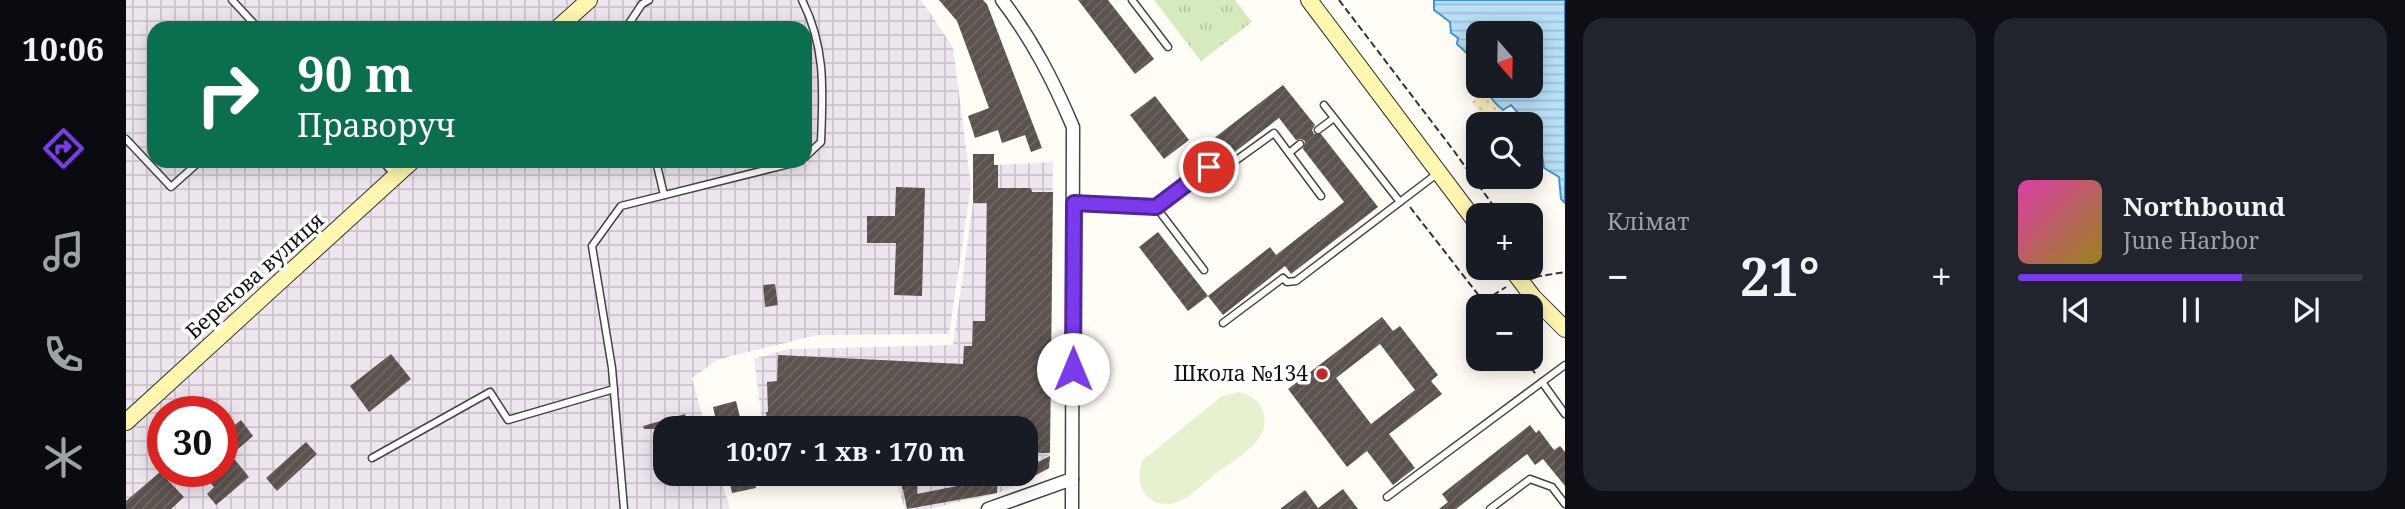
<!DOCTYPE html>
<html lang="uk">
<meta charset="utf-8">
<style>
:root{--surface:#171b24;--page:#20242c;--text:#f1f3f6;--muted:#9ea1a6;--line:#363941;--accent:#7c3aed}
body{margin:0;font-family:"Noto Serif",serif;background:var(--page);color:var(--text);height:100vh;display:flex;flex-direction:column;font-size:26px;white-space:nowrap}
*{box-sizing:border-box;margin:0}
p{font-size:23px;color:var(--muted)}
.icon{flex:none;width:38px;height:38px;fill:none;stroke:currentColor;stroke-width:2;stroke-linecap:round;stroke-linejoin:round}
.map{position:relative;flex:1;overflow:hidden}
.drawer{display:flex;flex-direction:column;gap:18px;padding:18px;background:#0d0f14;width:840px}
.drawer>*{flex:none}
.guide{position:absolute;left:21px;top:21px;width:665px;height:147px;border-radius:21px;box-shadow:0 4px 18px #0003;background:#0b6e4f;color:#fff;overflow:hidden}
.needle{width:46px;rotate:160deg}
.tools{position:absolute;left:1340px;top:21px;display:grid;gap:14px}
.tools a{display:grid;place-items:center;width:77px;height:77px;border-radius:14px;background:var(--surface);box-shadow:0 4px 18px #0003;font-size:35px}
.speed{position:absolute;left:21px;top:396px;display:flex;gap:14px;font-size:35px;font-weight:700;text-align:center}
.speed>*{display:grid;place-content:center;width:91px;height:91px;border-radius:50%;background:var(--surface);box-shadow:0 4px 18px #0003;line-height:1}
.speed .limit{border:10px solid #d22;background:#fff;color:#111}
.pin{position:absolute;display:grid;place-items:center;width:60px;height:60px;color:#fff;margin:-30px;border:4px solid #fff;border-radius:50%;box-shadow:0 2px 7px #0007}
.me{position:absolute;width:77px;margin:-38px;rotate:0deg;stroke-linejoin:round;filter:drop-shadow(0 0 5px #0008)}
.turn{display:flex;align-items:center;gap:24px;height:147px;padding:0 35px;font-size:32px}
.turn .icon{width:91px;height:91px;stroke-width:2.5}
.turn b{display:block;font-size:49px;line-height:60px}
.big{font-size:52px;font-weight:700;line-height:1.1}
.drawer .card{flex:1;display:flex;flex-direction:column;justify-content:center;gap:10px;min-width:0;padding:0 24px;border-radius:21px;background:var(--page)}
.song{display:flex;align-items:center;gap:21px}
.cover{width:84px;height:84px;border-radius:10px;background:linear-gradient(135deg,hsl(320 70% 55%),hsl(50 70% 35%))}
.played{height:7px;border-radius:4px;background:linear-gradient(90deg,var(--accent) 65%,var(--line) 65%)}
.keys{display:flex;justify-content:space-around;direction:ltr}
.heat{display:flex;justify-content:space-between;align-items:center;font-size:38px;direction:ltr}
.drawer .tiles{flex:1;display:grid;gap:18px;grid-template-columns:repeat(2,1fr)}
.trip{position:absolute;left:527px;top:416px;width:385px;height:70px;border-radius:21px;background:var(--surface);box-shadow:0 4px 18px #0003;font-weight:700;line-height:70px;text-align:center}
main{display:flex;flex:1;min-height:0}
.menu{display:flex;flex-direction:column;width:126px;justify-content:space-around;align-items:center;background:#090b0e;color:var(--muted)}
.menu .icon{width:49px;height:49px}
.menu .on{color:var(--accent)}
.menu b{font-size:32px;color:var(--text)}
.map>svg:first-child{display:block}
</style>
<main>
<nav class="menu">
<b>10:06</b>
<svg class="icon on" aria-label="directions" viewBox="0 0 24 24"><path d="M12 3l9 9-9 9-9-9zM9 14v-3h6M13 9l2 2-2 2"/></svg>
<svg class="icon" aria-label="music" viewBox="0 0 24 24"><path d="M9 18V5l10-2v13"/><circle cx="6" cy="18" r="3"/><circle cx="16" cy="16" r="3"/></svg>
<svg class="icon" aria-label="phone" viewBox="0 0 24 24"><path d="M5 4h4l2 5-3 2q2 4 5 5l2-3 5 2v4C11 20 4 13 5 4z"/></svg>
<svg class="icon" aria-label="climate" viewBox="0 0 24 24"><path d="M12 3v18M4 7l16 10M4 17L20 7"/></svg>
</nav>
<div class="map">
<svg width="1439" height="509" viewBox="0 0 1439 509">
<defs>
<pattern id="industrial-grid" width="8" height="8" patternUnits="userSpaceOnUse" patternTransform="scale(1.75)"><rect width="8" height="8" fill="#eee6ef"/><path d="M0 4h8M4 0v8" fill="none" stroke="#cbc4cc"/></pattern>
<pattern id="grass-tufts" width="24" height="20" patternUnits="userSpaceOnUse" patternTransform="scale(1.75)"><rect width="24" height="20" fill="#d5ebbd"/><path d="M3 7l-1-3M5 7V3M7 7l1-3M15 17l-1-3M17 17v-4M19 17l1-3" fill="none" stroke="#b6c8a1"/></pattern>
<pattern id="sand-dots" width="8" height="8" patternUnits="userSpaceOnUse" patternTransform="scale(1.75)"><rect width="8" height="8" fill="#fbeec1"/><path d="M2 2h.1M6 6h.1" fill="none" stroke="#d6cba5" stroke-width="1.8" stroke-linecap="round"/></pattern>
<pattern id="water-rules" width="6" height="5" patternUnits="userSpaceOnUse" patternTransform="scale(1.75)"><rect width="6" height="5" fill="#b9e0f7"/><path d="M0 2.5h6" fill="none" stroke="#9ebfd3"/></pattern>
<pattern id="building-hatch" width="6" height="6" patternUnits="userSpaceOnUse" patternTransform="scale(1.75)"><rect width="6" height="6" fill="#5a524d"/><path d="M-1 1l2-2M0 6l6-6M5 7l2-2" fill="none" stroke="#6d6662"/></pattern>
</defs>
<rect width="100%" height="100%" fill="#fffdf5"/>
<g fill="url(#industrial-grid)" fill-rule="evenodd">
<path d="M0 0H795L827 47 845 186 823 334 692 335 593 359 566 378 580 429H539V474H594L604 509H0ZM28 28H679V161H28ZM37 411H96V471H37Z"/>
<polygon points="847,154 868,154 868,165 927,162 923,468 892,485 871,493 803,509 779,509 770,482 643,476 643,474 900,474 900,429 637,429 628,359 662,349 827,345 847,203"/>
</g>
<polygon fill="url(#grass-tufts)" points="1028,0 1109,0 1126,22 1075,61"/>
<polygon fill="url(#sand-dots)" points="1361,89 1366,100 1377,110 1376,124 1364,124 1346,102"/>
<path fill="#e6f2cf" d="M1113 392C1124 395 1134 400 1137 412 1147 441 1107 460 1088 475 1076 485 1063 499 1048 503 1020 509 1006 482 1017 460L1096 396Z"/>
<path fill="url(#water-rules)" stroke="#3f96cf" stroke-width="2" d="M1308 0H1439V203L1435 199 1433 177 1418 168 1413 135 1405 124H1402L1385 105 1377 110C1369 103 1362 97 1361 86H1405V33H1353V65L1331 44 1332 38 1325 33 1324 22 1308 10Z"/>
<g fill="url(#building-hatch)" fill-rule="evenodd">
<polygon points="813,0 857,0 861,4 916,148 905,152 899,135 876,143 872,130 849,138 842,116 863,108 831,21"/>
<polygon points="952,0 982,0 1028,59 1009,74"/>
<polygon points="1157,85 1189,125 1186,130 1188,134 1195,134 1252,207 1165,274 1159,266 1097,315 1082,296 1144,247 1150,255 1218,202 1177,149 1179,141 1175,139 1170,140 1153,118 1097,161 1092,154 1088,157 1079,145"/>
<polygon points="1029,96 1063,140 1038,159 1004,115"/>
<polygon points="847,154 868,154 868,165 872,165 872,188 905,188 906,192 927,192 924,453 900,453 900,429 890,429 890,419 868,419 868,429 642,429 640,412 642,412 641,382 651,381 652,355 837,364 838,346 846,346 847,321 859,321 861,203 847,203"/>
<polygon points="770,187 799,188 796,296 768,295 770,243 741,243 741,216 769,216"/>
<polygon points="1032,232 1082,296 1062,311 1013,247"/>
<polygon points="649,284 652,305 639,307 637,285"/>
<path d="M1256 317 1267 331 1274 326 1312 375 1305 381 1316 394 1263 434 1289 468 1267 485 1241 451 1221 467 1162 389ZM1254 344 1289 390 1245 424 1210 378Z"/>
<polygon points="265,354 285,379 243,412 224,386"/>
<polygon points="610,401 617,429 592,429 587,407"/>
<polygon points="559,414 563,429 539,429 539,452 536,452 530,429 518,429 517,426"/>
<polygon points="115,420 127,436 105,455 123,477 90,505 81,494 88,487 73,471 96,471 96,427 101,423 106,427"/>
<polygon points="1404,425 1410,433 1413,430 1428,450 1434,446 1439,452 1439,486 1417,459 1409,465 1401,454 1330,509 1313,509 1322,502 1316,494"/>
<polygon points="180,442 191,454 151,491 140,478"/>
<polygon points="924,456 923,468 892,485 887,474 900,474 900,468"/>
<polygon points="34,472 58,497 45,509 0,509 0,501"/>
<polygon points="602,474 627,474 630,488 606,493"/>
<polygon points="776,474 792,474 791,494 856,481 857,474 872,475 871,493 781,509 777,489 776,489"/>
<polygon points="1217,489 1232,509 1154,509 1179,490 1192,508"/>
</g>
<g fill="none" stroke-linecap="round" stroke-linejoin="round">
<defs>
<g id="lane">
<polyline points="106,0 132,28"/>
<path d="M676 0C700 48 697 90 695 142L679 157"/>
<polyline points="1006,0 1042,47"/>
<polyline points="280,27 281,28"/>
<polyline points="500,28 516,4 523,0"/>
<polyline points="1198,105 1274,202"/>
<polyline points="1192,130 1208,118"/>
<polyline points="0,139 45,187 74,161"/>
<polyline points="1163,153 1174,144"/>
<polyline points="256,161 269,175"/>
<polyline points="530,161 538,195"/>
<polyline points="948,203 1030,207 1078,270"/>
<polyline points="1030,207 1083,167 1091,174 1148,133 1195,196"/>
<polyline points="1097,323 1157,278 1161,282 1170,281 1312,173"/>
<polyline points="1416,382 1439,414"/>
<polyline points="246,458 364,392 382,420 488,389"/>
<polyline points="1261,497 1439,365"/>
<polyline points="498,509 486,368 466,246 495,206 675,161"/>
<polyline points="1364,509 1404,479 1426,487 1439,504"/>
</g>
<g id="street">
<path d="M876 0C907 41 927 80 947 127L946 509"/>
<polyline points="862,509 946,479"/>
</g>
<g id="secondary">
<polyline points="1183,0 1353,226"/>
<polyline points="432,28 463,0"/>
<polyline points="1385,268 1407,297 1439,329"/>
<polyline points="0,422 286,161"/>
</g>
</defs>
<use href="#lane" stroke="#444" stroke-width="9"/>
<use href="#street" stroke="#444" stroke-width="15"/>
<use href="#secondary" stroke="#333" stroke-width="18"/>
<g stroke="#333" stroke-width="2" stroke-dasharray="7 3.5" stroke-linecap="butt">
<polyline points="1213,0 1328,151 1374,215"/>
<polyline points="1284,207 1361,306"/>
<polyline points="1409,277 1439,272"/>
<polyline points="1358,301 1380,287"/>
<polyline points="1399,359 1411,376"/>
</g>
<use href="#lane" stroke="#fff" stroke-width="6"/>
<use href="#street" stroke="#fff" stroke-width="12"/>
<use href="#secondary" stroke="#fff6b0" stroke-width="16"/>
</g>
<g fill="none" stroke-linecap="round" stroke-linejoin="round">
<defs>
<polyline id="route" points="947,369 948,203 1030,207 1083,167"/>
</defs>
<use href="#route" stroke="#51269a" stroke-width="18"/>
<use href="#route" stroke="#7c3aed" stroke-width="12"/>
</g>
<circle fill="#c4262e" stroke="#fff" stroke-width="2.5" cx="1196" cy="374" r="7"/>
<g text-anchor="middle" stroke-width="7" stroke-linejoin="round" paint-order="stroke">
<g font-size="21" fill="#111" stroke="#fff">
<text transform="translate(129 276) rotate(-42)" y="7">Берегова вулиця</text>
</g>
<g font-size="21" fill="#111" stroke="#fff" text-anchor="end">
<text x="1182" y="381">Школа №134</text>
</g>
</g>
</svg>
<div class="tools">
<a><svg class="needle" viewBox="-14 -14 28 28"><path d="M0-13l5 13h-10z" fill="#e53935"/><path d="M0 13l5-13h-10z" fill="#9ea1a6"/></svg></a>
<a><svg class="icon" aria-label="search" viewBox="0 0 24 24"><circle cx="10" cy="10" r="6"/><path d="M15 15l6 6"/></svg></a>
<a>+</a>
<a>−</a>
</div>
<div class="speed"><div class="limit">30</div></div>
<div class="pin" style="left:1083px;top:167px;background:#d93025"><svg class="icon" aria-label="arrive" viewBox="0 0 24 24"><path d="M6 21V4h12l-3 4 3 4H6"/></svg></div>
<svg class="me" style="left:947px;top:369px" viewBox="-20 -20 40 40"><circle r="19" fill="#fff"/><path d="M0-13L10 11 0 6-10 11z" fill="#7c3aed"/></svg>
<div class="trip">10:07 · 1 хв · 170 m</div>
<div class="guide">
<div class="turn"><svg class="icon" aria-label="right" viewBox="0 0 24 24"><path d="M7 20v-9h11M14 6l5 5-5 5"/></svg><div><b>90 m</b>Праворуч</div></div>
</div>
</div>
<section class="drawer">
<div class="tiles">
<div class="card"><p>Клімат</p>
<div class="heat"><a>−</a><b class="big">21°</b><a>+</a></div>
</div>
<div class="card">
<div class="song"><i class="cover"></i><div><b>Northbound</b><p>June Harbor</p></div></div>
<div class="played"></div>
<div class="keys"><svg class="icon" aria-label="previous" viewBox="0 0 24 24"><path d="M18 5L8 12l10 7zM5 5v14"/></svg><svg class="icon" aria-label="pause" viewBox="0 0 24 24"><path d="M8 5v14M16 5v14"/></svg><svg class="icon" aria-label="next" viewBox="0 0 24 24"><path d="M6 5l10 7-10 7zM19 5v14"/></svg></div>
</div>
</div>
</section>
</main>
